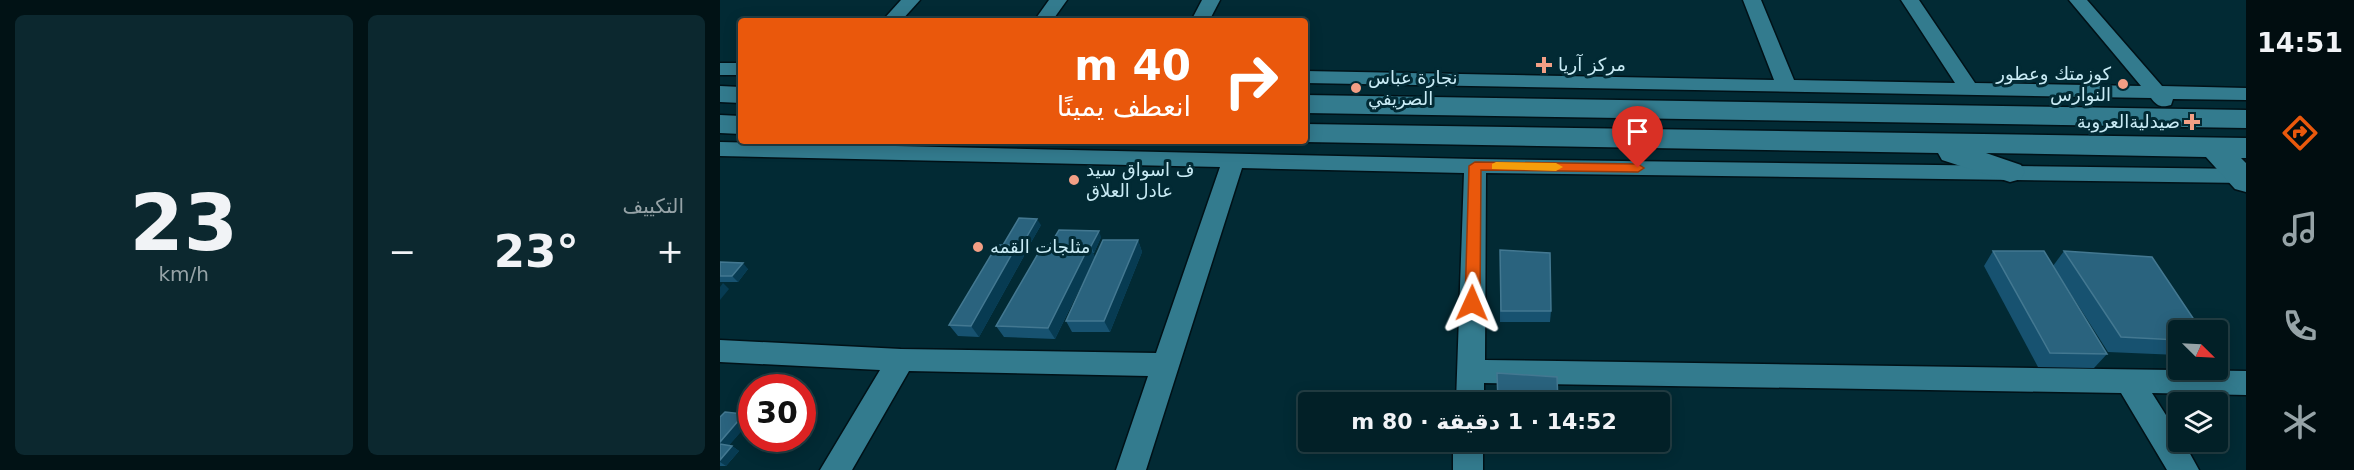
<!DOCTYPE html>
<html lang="ar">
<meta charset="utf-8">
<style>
:root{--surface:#022027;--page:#0c282f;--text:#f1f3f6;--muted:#96a3a7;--line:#233e44;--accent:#ea580c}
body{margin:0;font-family:"DejaVu Sans","Noto Naskh Arabic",sans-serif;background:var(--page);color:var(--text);direction:rtl;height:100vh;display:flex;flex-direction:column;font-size:22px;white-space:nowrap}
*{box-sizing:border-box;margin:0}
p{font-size:20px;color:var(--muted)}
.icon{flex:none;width:33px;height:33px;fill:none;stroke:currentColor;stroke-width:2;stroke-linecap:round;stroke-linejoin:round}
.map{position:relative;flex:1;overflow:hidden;direction:ltr}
.sheet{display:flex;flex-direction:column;gap:15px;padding:15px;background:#011215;width:720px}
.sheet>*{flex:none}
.top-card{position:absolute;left:18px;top:18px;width:570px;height:126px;border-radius:6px;box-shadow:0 3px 15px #0003,0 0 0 2px var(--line);direction:rtl;background:#ea580c;color:#fff;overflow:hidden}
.needle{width:39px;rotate:114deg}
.controls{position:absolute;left:1448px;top:320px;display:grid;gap:12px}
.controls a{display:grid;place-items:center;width:60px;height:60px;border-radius:6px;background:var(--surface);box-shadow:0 3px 15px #0003,0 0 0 2px var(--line);font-size:30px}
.speed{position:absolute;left:18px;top:374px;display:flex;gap:12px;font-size:30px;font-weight:700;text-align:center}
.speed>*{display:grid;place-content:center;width:78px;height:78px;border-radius:50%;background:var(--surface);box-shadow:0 3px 15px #0003,0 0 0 2px var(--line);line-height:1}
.speed .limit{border:9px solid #d22;background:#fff;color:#111}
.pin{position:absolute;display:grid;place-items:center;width:51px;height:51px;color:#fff;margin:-62px -26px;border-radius:50% 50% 50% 0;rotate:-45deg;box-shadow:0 0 6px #0007}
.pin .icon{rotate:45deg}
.me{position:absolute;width:66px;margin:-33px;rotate:1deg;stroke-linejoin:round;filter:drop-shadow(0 0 4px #0008)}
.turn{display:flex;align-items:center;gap:21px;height:126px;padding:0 18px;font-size:27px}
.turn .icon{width:78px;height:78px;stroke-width:2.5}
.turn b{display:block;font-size:42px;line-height:51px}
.big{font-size:45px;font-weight:700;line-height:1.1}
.sheet .tile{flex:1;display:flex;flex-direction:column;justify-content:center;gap:9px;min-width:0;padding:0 21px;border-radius:9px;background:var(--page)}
.sheet .dial{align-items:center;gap:0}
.dial b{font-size:78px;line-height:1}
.heat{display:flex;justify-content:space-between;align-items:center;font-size:33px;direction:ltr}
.sheet .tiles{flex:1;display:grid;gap:15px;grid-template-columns:repeat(2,1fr)}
.trip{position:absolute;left:578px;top:392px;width:372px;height:60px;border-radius:6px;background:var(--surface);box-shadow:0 3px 15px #0003,0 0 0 2px var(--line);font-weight:700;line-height:60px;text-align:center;direction:rtl}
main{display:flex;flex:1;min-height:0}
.tab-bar{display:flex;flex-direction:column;width:108px;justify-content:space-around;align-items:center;background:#010d10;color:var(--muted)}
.tab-bar .icon{width:42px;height:42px}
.tab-bar .on{color:var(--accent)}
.tab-bar b{font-size:27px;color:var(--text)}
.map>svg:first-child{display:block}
</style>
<main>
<nav class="tab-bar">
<b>14:51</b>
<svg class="icon on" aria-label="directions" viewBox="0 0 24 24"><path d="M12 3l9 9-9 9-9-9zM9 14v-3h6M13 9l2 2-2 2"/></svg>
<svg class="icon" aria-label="music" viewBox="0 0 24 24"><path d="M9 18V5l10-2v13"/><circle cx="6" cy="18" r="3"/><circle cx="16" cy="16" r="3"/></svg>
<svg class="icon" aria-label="phone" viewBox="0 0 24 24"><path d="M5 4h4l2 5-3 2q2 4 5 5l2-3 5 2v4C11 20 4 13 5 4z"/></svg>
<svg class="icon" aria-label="climate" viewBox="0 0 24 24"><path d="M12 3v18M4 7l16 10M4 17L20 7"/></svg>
</nav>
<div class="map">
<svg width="1526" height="470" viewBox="0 0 1526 470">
<rect width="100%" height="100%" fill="#022a34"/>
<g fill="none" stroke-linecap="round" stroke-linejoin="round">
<defs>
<g id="street">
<polygon points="181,0 200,0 181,21 162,21"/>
<polygon points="329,0 347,0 332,21 314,21"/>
<polygon points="482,0 500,0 489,21 471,21"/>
<path d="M1023 0H1041L1074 80 1235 83 1181 0H1199L1255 83 1421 86 1349 0H1367L1442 86 1526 88V100L1453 99 1451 105C1441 108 1437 106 1431 98L585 83V71L1054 80Z"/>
<rect x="0" y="63" width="21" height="12"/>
<polygon points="0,142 755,159 1526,169 1526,183 766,173 765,360 1526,371 1526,395 1432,393 1458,434 1458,441 1463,441 1479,470 1447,470 1401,393 764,383 764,402 736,402 744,173 522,168 426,470 396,470 428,376 189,371 132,470 100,470 160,370 0,362 0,340 181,349 436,353 500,167 0,156"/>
<rect x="733" y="441" width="30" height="29"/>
</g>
<g id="secondary">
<polygon points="0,86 21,87 21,103 0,102"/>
<polygon points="585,95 1526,110 1526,128 585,113"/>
<polygon points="0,115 21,116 21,134 0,133"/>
<polygon points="585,124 1526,138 1526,158 1521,158 1526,163 1526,192 1515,189 1486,157 1266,153 1301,165 1305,172 1301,179 1290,182 1222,160 1218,153 585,142 580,141 585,141"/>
</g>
</defs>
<use href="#street" stroke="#001117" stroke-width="3"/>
<use href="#secondary" stroke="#001117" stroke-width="3"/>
<use href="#street" fill="#337b8e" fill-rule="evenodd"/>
<use href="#secondary" fill="#337b8e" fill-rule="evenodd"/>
</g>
<g fill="#175270">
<polygon points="321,225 306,251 301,251 304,256 259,337 238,336 229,325 283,245"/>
<polygon points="381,237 374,253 373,253 375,257 418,240 422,252 390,332 352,332 346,321 375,257 335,339 284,337 276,326"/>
<polygon points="780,250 831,311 830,322 780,322"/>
<polygon points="1273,251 1387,354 1374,368 1318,367 1264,266"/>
<polygon points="1344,251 1458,330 1458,355 1388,352 1333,266"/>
<polygon points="0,262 28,269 18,282 0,282"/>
<polygon points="24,414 31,420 9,445 12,446 19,451 6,466 0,466 0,417"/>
</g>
<g fill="#073b52">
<polygon points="317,219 321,225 306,251 302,245"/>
<polygon points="379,231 381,237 374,253 371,246"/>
<polygon points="418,240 422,252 390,332 384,321"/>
<polygon points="297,245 304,256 259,337 251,326"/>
<polygon points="369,246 375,257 335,339 328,328"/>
<polygon points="23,263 28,269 18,282 12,276"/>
<polygon points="3,283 9,289 0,300 0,287"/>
<polygon points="24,414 31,420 6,449 0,445 0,442"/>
<polygon points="12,446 19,451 6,466 0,462 0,460"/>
</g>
<g fill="#2a637e" stroke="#437891" stroke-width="1.5">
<polygon points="299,218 317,219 302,245 283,245"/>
<polygon points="339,230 379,231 371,246 330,245"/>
<polygon points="383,240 418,240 384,321 346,321"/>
<polygon points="277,245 297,245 251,326 229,325"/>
<polygon points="323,245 369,246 328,328 276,326"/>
<polygon points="780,250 830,253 831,311 781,311"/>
<polygon points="1273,251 1324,251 1387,354 1330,353"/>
<polygon points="1344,251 1432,257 1481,330 1458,330 1458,340 1401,337"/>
<polygon points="0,262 23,263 12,276 0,276"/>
<polygon points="777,373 837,377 838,402 778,402"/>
<polygon points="5,412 24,414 0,442 0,417"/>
<polygon points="0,444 12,446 0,460"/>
</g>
<polygon fill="#ea580c" stroke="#983908" stroke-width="1.5" points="755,162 918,164 924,168 918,172 761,170 760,303 752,309 745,303 749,166"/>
<polygon fill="#f59e0b" points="776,162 836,163 843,167 836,171 772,169 772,164"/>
<g fill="#f39f85" stroke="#022a34" stroke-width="2">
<path d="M821 56h6v6h6v6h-6v6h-6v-6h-6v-6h6z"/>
<circle cx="1403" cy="84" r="6"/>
<circle cx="636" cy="88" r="6"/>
<path d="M1469 113h6v6h6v6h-6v6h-6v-6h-6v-6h6z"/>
<circle cx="354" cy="180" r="6"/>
<circle cx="258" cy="247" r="6"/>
</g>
<g text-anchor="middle" stroke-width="6" stroke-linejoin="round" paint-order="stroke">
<g font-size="18" fill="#c9ebf5" stroke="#022a34" text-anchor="start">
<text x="838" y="71">مركز آريا</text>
<text x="1391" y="80" text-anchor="end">كوزمتك وعطور<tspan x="1391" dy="21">النوارس</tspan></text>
<text x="648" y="84">نجارة عباس<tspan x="648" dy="21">الصريفي</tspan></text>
<text x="1460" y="128" text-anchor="end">صيدليةالعروبة</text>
<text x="366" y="176">ف اسواق سيد<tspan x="366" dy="21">عادل العلاق</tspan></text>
<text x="270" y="253">مثلجات القمه</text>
</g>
</g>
</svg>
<div class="controls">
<a><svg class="needle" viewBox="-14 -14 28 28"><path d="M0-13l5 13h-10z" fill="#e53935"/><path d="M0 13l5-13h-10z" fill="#96a3a7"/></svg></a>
<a><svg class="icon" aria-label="layers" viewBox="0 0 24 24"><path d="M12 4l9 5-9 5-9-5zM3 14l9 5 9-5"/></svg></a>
</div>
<div class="speed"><div class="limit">30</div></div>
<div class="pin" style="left:918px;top:168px;background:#d93025"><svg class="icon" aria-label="arrive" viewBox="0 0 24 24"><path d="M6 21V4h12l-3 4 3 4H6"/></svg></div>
<svg class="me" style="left:752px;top:303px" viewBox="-20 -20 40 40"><path d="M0-17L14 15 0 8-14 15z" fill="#ea580c" stroke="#fff" stroke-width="4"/></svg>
<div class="trip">14:52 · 1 دقيقة · 80 m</div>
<div class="top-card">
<div class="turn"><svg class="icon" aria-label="right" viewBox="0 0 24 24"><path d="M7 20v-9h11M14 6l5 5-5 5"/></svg><div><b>40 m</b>انعطف يمينًا</div></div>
</div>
</div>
<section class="sheet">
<div class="tiles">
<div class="tile"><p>التكييف</p>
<div class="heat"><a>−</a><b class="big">23°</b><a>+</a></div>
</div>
<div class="tile dial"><b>23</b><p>km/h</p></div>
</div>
</section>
</main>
